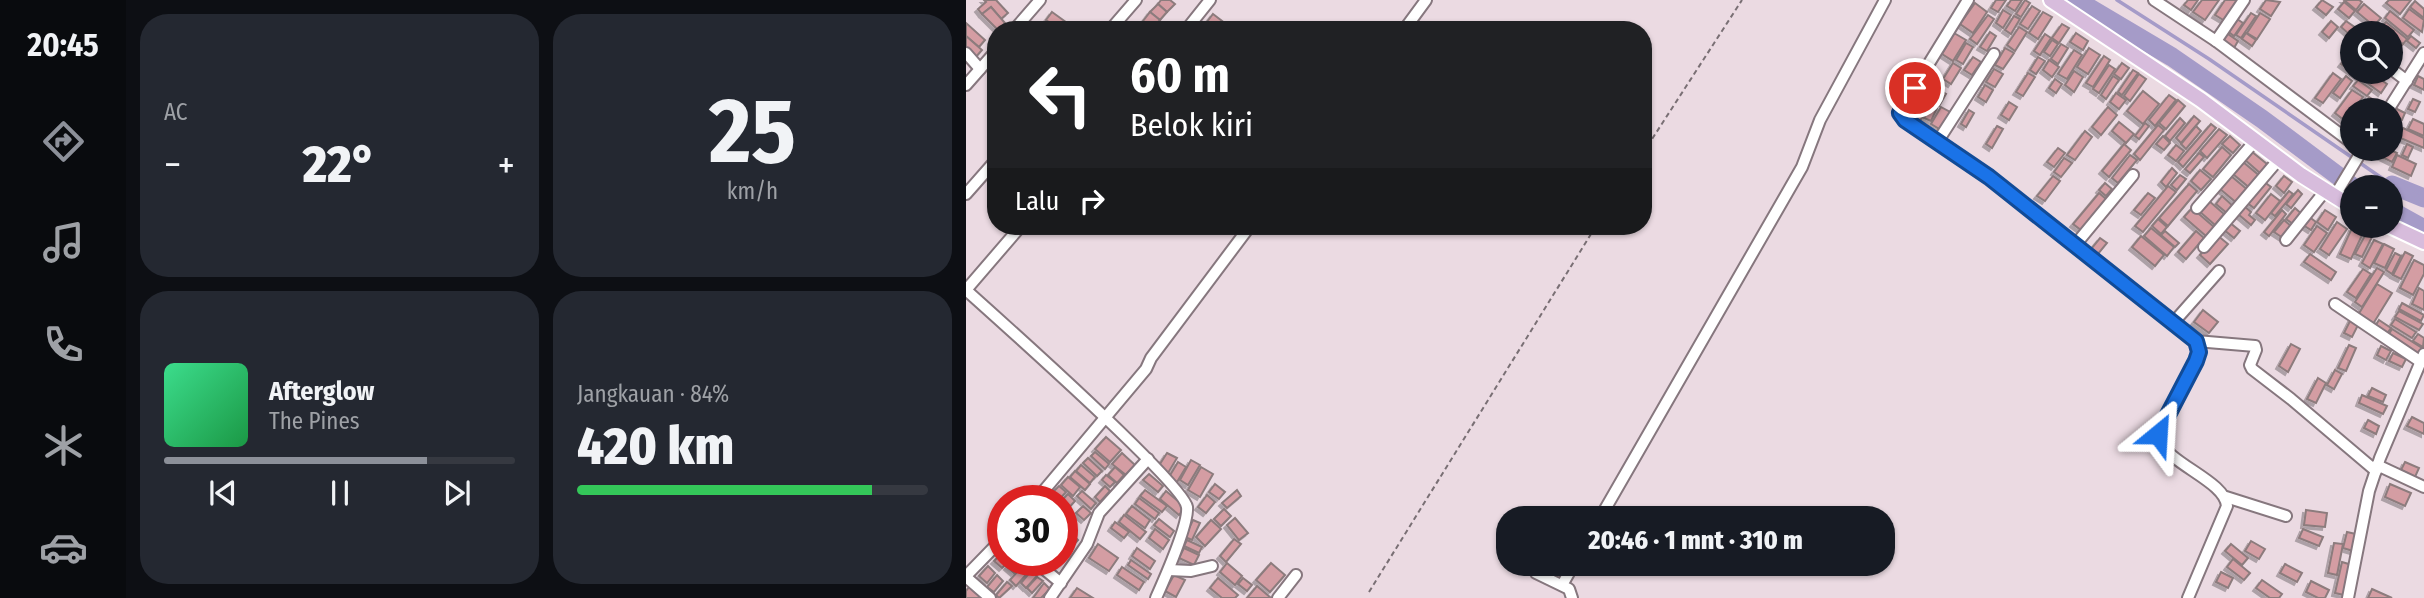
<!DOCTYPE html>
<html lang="id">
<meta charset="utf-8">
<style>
:root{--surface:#171b24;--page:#242831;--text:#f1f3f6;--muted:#9ea1a6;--line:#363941;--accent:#8c9099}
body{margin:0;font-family:"Fira Sans Condensed",sans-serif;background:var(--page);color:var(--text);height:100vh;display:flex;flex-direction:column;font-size:26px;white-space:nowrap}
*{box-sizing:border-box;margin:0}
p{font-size:23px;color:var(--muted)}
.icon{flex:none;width:38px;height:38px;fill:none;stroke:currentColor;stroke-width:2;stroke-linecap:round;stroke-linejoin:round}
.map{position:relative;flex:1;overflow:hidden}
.side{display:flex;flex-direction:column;gap:14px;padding:14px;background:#0d0f14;width:840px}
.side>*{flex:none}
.hud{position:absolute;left:21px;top:21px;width:665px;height:214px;border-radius:28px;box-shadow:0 2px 5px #0004;background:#202124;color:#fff;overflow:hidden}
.tools{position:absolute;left:1374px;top:21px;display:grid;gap:14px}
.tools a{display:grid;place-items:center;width:63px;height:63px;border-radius:50%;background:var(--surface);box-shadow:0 2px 5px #0004;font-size:35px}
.speed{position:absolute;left:21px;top:485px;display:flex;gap:14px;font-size:35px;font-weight:700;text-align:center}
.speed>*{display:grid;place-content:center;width:91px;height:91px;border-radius:50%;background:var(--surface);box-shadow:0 2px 5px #0004;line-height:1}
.speed .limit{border:10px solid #d22;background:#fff;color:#111}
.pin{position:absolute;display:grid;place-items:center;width:60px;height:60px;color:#fff;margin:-30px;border:4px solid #fff;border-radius:50%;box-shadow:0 2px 7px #0007}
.me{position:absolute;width:77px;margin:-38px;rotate:27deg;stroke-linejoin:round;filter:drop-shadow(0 0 5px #0008)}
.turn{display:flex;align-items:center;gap:24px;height:147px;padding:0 28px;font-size:32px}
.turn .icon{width:91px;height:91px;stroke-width:2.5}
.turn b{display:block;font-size:49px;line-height:60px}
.then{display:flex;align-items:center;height:66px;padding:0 28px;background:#0003;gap:14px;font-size:26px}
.big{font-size:52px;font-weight:800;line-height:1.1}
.side .card{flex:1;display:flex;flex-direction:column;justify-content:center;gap:10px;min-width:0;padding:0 24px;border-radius:28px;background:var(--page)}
.side .dial{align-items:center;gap:0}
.dial b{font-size:91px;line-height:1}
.song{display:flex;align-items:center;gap:21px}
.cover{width:84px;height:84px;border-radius:10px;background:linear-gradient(135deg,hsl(150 70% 55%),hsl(140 70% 35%))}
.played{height:7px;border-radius:4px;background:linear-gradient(90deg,var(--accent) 75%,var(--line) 75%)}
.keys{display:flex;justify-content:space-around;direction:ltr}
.heat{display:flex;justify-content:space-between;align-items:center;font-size:38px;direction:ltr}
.charge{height:10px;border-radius:5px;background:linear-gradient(90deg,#34c759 84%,var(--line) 0)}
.side .tiles{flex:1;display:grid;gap:14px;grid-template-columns:repeat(2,1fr)}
.trip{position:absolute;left:530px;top:506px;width:399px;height:70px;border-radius:28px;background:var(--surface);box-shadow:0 2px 5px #0004;font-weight:800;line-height:70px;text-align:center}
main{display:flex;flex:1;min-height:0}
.dock{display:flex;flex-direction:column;width:126px;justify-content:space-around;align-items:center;background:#090b0e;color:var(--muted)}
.dock .icon{width:49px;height:49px}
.dock .active{color:var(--accent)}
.dock b{font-size:32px;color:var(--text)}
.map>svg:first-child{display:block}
</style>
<main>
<nav class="dock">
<b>20:45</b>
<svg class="icon active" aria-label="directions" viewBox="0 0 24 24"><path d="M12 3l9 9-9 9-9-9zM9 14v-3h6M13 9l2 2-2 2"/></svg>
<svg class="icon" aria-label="music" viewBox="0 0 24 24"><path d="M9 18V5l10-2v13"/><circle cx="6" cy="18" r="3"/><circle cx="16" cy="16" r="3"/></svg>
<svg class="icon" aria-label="phone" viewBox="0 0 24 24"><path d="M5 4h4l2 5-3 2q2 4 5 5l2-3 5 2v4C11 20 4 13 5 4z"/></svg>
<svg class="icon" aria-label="climate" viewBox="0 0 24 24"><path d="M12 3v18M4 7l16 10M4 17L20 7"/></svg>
<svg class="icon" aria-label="car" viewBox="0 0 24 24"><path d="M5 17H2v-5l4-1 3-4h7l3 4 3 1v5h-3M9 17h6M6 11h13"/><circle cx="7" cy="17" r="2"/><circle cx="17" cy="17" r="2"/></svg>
</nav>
<section class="side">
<div class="tiles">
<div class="card"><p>AC</p>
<div class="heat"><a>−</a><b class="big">22°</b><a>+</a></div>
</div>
<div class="card dial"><b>25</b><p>km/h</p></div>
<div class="card">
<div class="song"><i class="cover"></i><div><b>Afterglow</b><p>The Pines</p></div></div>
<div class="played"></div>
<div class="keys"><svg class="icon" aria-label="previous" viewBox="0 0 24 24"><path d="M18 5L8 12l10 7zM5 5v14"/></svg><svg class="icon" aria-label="pause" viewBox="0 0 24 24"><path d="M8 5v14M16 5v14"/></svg><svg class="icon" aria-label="next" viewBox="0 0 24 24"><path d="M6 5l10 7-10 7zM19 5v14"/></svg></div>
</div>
<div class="card"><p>Jangkauan · 84%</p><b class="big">420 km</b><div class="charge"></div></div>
</div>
</section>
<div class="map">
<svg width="1458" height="598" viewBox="0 0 1458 598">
<defs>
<filter id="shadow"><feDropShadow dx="-3" dy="3" stdDeviation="0" flood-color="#0004"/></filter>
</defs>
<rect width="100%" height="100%" fill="#ebdae2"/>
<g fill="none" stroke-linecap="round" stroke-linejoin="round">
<polyline stroke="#a59bc8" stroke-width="3.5" points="1151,0 1243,59 1426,185"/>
<g stroke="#a59bc8" stroke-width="19">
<polyline points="1110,0 1206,57 1296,119 1387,187"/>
<polyline points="1426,185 1458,198"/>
<polyline points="1424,210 1458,229"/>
</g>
</g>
<g fill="#d49da3" stroke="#8c7b7d" stroke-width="2" filter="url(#shadow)">
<polygon points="18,0 30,0 42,13 35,19 25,7 16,14 12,9 20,2"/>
<polygon points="195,0 204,0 209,4 201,12 192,4"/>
<polygon points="1030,0 1040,0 1032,12 1025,8"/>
<polygon points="1045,0 1056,0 1049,11 1041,6"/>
<polygon points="1059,0 1064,3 1055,17 1050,14"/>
<polygon points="1222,0 1232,0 1225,10 1218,5"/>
<polygon points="1236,0 1253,0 1239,20 1227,12"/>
<polygon points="1259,0 1272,0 1259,21 1249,15"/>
<polygon points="1300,0 1314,2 1305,16 1294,9"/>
<polygon points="1356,0 1367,7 1360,15 1350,7"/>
<polygon points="1378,0 1393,0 1396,2 1390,10"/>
<polygon points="1423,0 1445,0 1434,14 1420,3"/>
<polygon points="1449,1 1458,9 1458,18 1444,7"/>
<polygon points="1378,2 1389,11 1383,18 1372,9"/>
<polygon points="1009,3 1021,12 1007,33 994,24"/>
<polygon points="192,4 201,12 194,20 184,12"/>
<polygon points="1398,4 1415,18 1408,26 1391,12"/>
<polygon points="1066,6 1074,11 1062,29 1054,24"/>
<polygon points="25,7 39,23 32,30 16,14"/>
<polygon points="1443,9 1458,20 1456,32 1437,18"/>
<polygon points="1037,10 1045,15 1037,28 1030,23"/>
<polygon points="1424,11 1448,30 1442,37 1419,18"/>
<polygon points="86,12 104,25 101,30 94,30 80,20"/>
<polygon points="184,12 194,20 186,29 177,21"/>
<polygon points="1077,12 1086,17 1072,39 1063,33"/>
<polygon points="1285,13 1290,16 1275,38 1270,35"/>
<polygon points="1294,13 1304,19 1291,39 1281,33"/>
<polygon points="247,14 260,24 256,30 249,30 240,23"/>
<polygon points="1022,15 1028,19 1011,44 1004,39"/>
<polygon points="1048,16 1054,19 1045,34 1039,30"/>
<polygon points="1268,17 1277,23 1268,36 1260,30"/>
<polygon points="1365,21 1372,27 1363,38 1356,32"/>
<polygon points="1380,21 1390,28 1384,35 1375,27"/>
<polygon points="1420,22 1441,39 1437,44 1415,27"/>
<polygon points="0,23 19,40 13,47 0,36"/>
<polygon points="1096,24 1103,28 1093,43 1086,38"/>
<polygon points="1053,27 1061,32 1049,51 1041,45"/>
<polygon points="1024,32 1030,36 1021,51 1014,47"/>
<polygon points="1259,32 1272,41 1268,48 1255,39"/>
<polygon points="988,33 1000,40 987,61 976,54"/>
<polygon points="1110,33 1122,41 1117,50 1104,42"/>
<polygon points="1280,33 1290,40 1286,46 1276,39"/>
<polygon points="1079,34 1085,38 1074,55 1068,51"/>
<polygon points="0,36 16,50 9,58 0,49"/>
<polygon points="1424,36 1436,45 1431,52 1424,47"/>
<polygon points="1445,36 1454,43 1450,48 1441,41"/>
<polygon points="1086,40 1092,44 1084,56 1078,52"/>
<polygon points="1000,43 1007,47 997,64 990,60"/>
<polygon points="1095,44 1102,48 1092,64 1085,59"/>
<polygon points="1039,48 1048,53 1037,69 1029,65"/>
<polygon points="1123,48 1134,55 1122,74 1111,67"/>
<polygon points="1108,50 1116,55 1101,79 1092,74"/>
<polygon points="1382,55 1386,58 1386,72 1375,64"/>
<polygon points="1138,56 1144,60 1127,87 1120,83"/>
<polygon points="1007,57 1015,62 1006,75 998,70"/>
<polygon points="1072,57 1079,61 1070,74 1064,70"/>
<polygon points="1083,60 1093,67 1086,77 1077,70"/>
<polygon points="987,63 995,68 985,84 977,79"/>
<polygon points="1156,63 1163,68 1155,79 1148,74"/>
<polygon points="1143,65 1149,69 1133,93 1127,89"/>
<polygon points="1028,69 1037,74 1029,87 1020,82"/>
<polygon points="1167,70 1172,73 1156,95 1152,92"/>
<polygon points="1108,71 1117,77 1108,92 1099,85"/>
<polygon points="1386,72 1404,72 1421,84 1415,93"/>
<polygon points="1062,73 1069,77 1057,96 1050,92"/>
<polygon points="1367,73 1375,79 1357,103 1349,98"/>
<polygon points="1173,74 1180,79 1164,101 1158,96"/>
<polygon points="1147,76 1153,80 1140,99 1135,95"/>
<polygon points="1380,76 1386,81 1374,98 1367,93"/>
<polygon points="1452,76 1458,79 1458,90 1448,85"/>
<polygon points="1089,79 1096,84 1090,93 1083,88"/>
<polygon points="958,80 968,85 959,101 950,96"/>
<polygon points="1392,80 1406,90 1401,96 1387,86"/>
<polygon points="1019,85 1027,90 1020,102 1012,97"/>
<polygon points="971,89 980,94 973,106 965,101"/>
<polygon points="1386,90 1397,97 1379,121 1369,113"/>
<polygon points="1177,91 1193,104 1177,124 1161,111"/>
<polygon points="1150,93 1160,100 1153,109 1144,102"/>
<polygon points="1203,95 1210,100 1189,126 1183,120"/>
<polygon points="1403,97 1411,102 1405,110 1397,106"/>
<polygon points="946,99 955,104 948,117 939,113"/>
<polygon points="1447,99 1454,102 1449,112 1442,109"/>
<polygon points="1212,100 1219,106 1200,129 1193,123"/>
<polygon points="1043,102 1051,107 1043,120 1035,115"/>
<polygon points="965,105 971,108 965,121 958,118"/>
<polygon points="955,106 961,109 954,121 949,118"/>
<polygon points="1425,106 1439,113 1436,120 1424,114"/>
<polygon points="975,107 984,112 975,130 965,124"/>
<polygon points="1142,107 1151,115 1135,135 1126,127"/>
<polygon points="1003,110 1008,113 1000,127 995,124"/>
<polygon points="1228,116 1234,121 1215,143 1210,138"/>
<polygon points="1214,118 1219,123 1204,141 1199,136"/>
<polygon points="1447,119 1458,124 1458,136 1442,129"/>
<polygon points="1153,122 1168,134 1160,143 1146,131"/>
<polygon points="1179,123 1183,126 1173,139 1169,136"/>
<polygon points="1245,124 1250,128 1217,167 1212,162"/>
<polygon points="1192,125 1198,130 1174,160 1168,154"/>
<polygon points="1031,126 1037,129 1026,148 1020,144"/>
<polygon points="1230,126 1235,131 1220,149 1215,144"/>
<polygon points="1437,128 1458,138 1458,148 1432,137"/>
<polygon points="1253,129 1261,135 1241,158 1234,151"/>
<polygon points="1119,131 1126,137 1109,160 1101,155"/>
<polygon points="1197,136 1204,143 1198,150 1190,144"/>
<polygon points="1264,136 1274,145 1267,153 1256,144"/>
<polygon points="1158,144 1165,150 1143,177 1136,171"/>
<polygon points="1441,144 1447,147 1442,158 1436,155"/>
<polygon points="1210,145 1218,151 1210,161 1202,155"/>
<polygon points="1256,147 1265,155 1247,177 1237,169"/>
<polygon points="1092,148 1099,153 1088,167 1081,162"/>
<polygon points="1400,149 1422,149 1431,153 1426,162"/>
<polygon points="1285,151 1301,164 1294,173 1278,159"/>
<polygon points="1233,153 1238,157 1224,173 1219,169"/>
<polygon points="1164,155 1171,160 1152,183 1146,178"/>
<polygon points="1431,155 1450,164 1445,176 1426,167"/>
<polygon points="1098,158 1106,163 1095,177 1088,172"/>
<polygon points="1277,162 1295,177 1285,189 1267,174"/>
<polygon points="1206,168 1211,173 1200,187 1195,182"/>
<polygon points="1234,170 1245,179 1235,190 1225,181"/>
<polygon points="1214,175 1220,179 1211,190 1205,185"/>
<polygon points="1087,176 1094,181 1079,201 1071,196"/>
<polygon points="1265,176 1283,191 1272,204 1254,189"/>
<polygon points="1318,176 1326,182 1318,193 1310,186"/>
<polygon points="1297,181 1305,187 1288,208 1280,202"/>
<polygon points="1139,183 1146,189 1140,196 1133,190"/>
<polygon points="1223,184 1231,191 1202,226 1193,218"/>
<polygon points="1202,186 1210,192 1177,232 1169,226"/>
<polygon points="1332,190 1336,194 1325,208 1320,204"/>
<polygon points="1323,191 1327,194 1309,216 1305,213"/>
<polygon points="1133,193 1140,199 1115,230 1107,224"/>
<polygon points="1182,193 1189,198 1175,215 1168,210"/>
<polygon points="1305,194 1314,201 1299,220 1290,213"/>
<polygon points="1256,196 1268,207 1262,214 1250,204"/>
<polygon points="1242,200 1258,214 1249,225 1233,211"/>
<polygon points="1278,206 1285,212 1283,215 1289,220 1285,225 1272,214"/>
<polygon points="1226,208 1248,227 1240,236 1218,217"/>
<polygon points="1329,208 1338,216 1330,226 1320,219"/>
<polygon points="1316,210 1320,214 1303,236 1298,232"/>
<polygon points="1359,210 1370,217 1362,230 1351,222"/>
<polygon points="1342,216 1350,222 1345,230 1337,225"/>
<polygon points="1192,219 1201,227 1195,234 1186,226"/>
<polygon points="1318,220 1326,227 1317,238 1308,232"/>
<polygon points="1263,222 1274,231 1268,238 1257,229"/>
<polygon points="1371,222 1381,229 1363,255 1354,249"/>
<polygon points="1351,226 1361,233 1348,252 1338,245"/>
<polygon points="1185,228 1208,247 1201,256 1178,236"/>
<polygon points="1386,228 1397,233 1385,259 1374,254"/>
<polygon points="1402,230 1408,233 1396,257 1389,254"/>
<polygon points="1199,231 1213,243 1209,247 1195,235"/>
<polygon points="1230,231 1238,238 1220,259 1212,252"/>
<polygon points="1251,235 1262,244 1244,264 1234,255"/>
<polygon points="1175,236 1198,255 1189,266 1166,247"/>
<polygon points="1134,238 1141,243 1132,254 1125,249"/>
<polygon points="1408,240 1417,244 1404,268 1396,263"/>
<polygon points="1418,244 1428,249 1419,268 1408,263"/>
<polygon points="1439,252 1447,256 1435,279 1427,275"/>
<polygon points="1429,253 1435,256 1426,274 1420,270"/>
<polygon points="1344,254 1370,272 1365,280 1338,262"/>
<polygon points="1448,260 1458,265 1458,274 1447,295 1434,288"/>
<polygon points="1411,268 1418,272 1396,307 1389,302"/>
<polygon points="1397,269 1405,274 1390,298 1381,292"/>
<polygon points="1411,284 1426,293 1407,324 1392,315"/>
<polygon points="1453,288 1458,291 1458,310 1446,304"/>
<polygon points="1436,303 1458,315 1455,321 1433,309"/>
<polygon points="1237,310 1252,322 1243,333 1228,322"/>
<polygon points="1433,311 1457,324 1453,330 1429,317"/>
<polygon points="1385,319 1393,323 1386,337 1378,333"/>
<polygon points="1429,319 1450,332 1446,338 1425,325"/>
<polygon points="1413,320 1425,328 1420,335 1408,328"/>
<polygon points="1426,329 1456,348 1451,356 1421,337"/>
<polygon points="1452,334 1458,338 1457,347 1447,341"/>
<polygon points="1325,344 1334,349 1322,372 1313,366"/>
<polygon points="1383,345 1390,348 1380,371 1372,368"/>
<polygon points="1415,346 1425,351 1420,360 1411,355"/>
<polygon points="1427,353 1440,359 1436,367 1423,361"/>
<polygon points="1369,370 1376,374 1368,389 1361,385"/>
<polygon points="1352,378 1360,383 1350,403 1341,399"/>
<polygon points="1406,388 1420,395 1417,402 1402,396"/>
<polygon points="1396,395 1421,406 1417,414 1393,403"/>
<polygon points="1446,417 1458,423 1458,434 1441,426"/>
<polygon points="1402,420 1413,426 1410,434 1398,428"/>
<polygon points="140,437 155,450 144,462 129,449"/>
<polygon points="129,452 143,464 139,469 125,456"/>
<polygon points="156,453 169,465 160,475 146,464"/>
<polygon points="201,453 211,458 202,473 192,467"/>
<polygon points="122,458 136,471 131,476 117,463"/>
<polygon points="225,460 234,465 222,485 214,480"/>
<polygon points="212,462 220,467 211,482 203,477"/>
<polygon points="1439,462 1453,468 1449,477 1435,470"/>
<polygon points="115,465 129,477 124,483 110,471"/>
<polygon points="149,467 158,475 151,483 142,475"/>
<polygon points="235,467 247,474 234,497 222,490"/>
<polygon points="109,471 124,484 119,490 104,477"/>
<polygon points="183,474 197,486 192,492 177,480"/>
<polygon points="140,475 149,482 144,487 136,480"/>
<polygon points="102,477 114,487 107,496 95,485"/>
<polygon points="249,484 259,492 253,499 243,492"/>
<polygon points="1424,484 1445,493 1439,506 1419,497"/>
<polygon points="93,486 100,492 93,500 88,500 83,496"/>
<polygon points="139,486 144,491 134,502 129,497"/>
<polygon points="179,490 201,506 196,512 174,496"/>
<polygon points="271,490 275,496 261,508 256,503"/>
<polygon points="116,491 130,503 125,509 111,496"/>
<polygon points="200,491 219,507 213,515 194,499"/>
<polygon points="102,494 109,501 100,511 96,508 96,500"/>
<polygon points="241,495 249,502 240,513 232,507"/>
<polygon points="173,498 193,513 189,519 169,504"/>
<polygon points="117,506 125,513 118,520 110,513"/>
<polygon points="166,506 184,520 179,528 160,514"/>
<polygon points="258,509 265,516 255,526 248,519"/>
<polygon points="1340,510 1361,513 1359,527 1338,525"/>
<polygon points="158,515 180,532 174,539 153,522"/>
<polygon points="269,518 282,533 273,540 261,525"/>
<polygon points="193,519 208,531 204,537 188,525"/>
<polygon points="227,520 234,523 226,540 219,537"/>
<polygon points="245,520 255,529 239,546 230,537"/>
<polygon points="149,522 163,532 158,538 145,528"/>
<polygon points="101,527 107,532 96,544 96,532"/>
<polygon points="189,529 203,540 197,549 183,538"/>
<polygon points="1337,529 1357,537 1353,546 1333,538"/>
<polygon points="1381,532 1390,534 1387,551 1377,548"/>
<polygon points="107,535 112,540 103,550 97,545"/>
<polygon points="268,539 275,544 260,562 254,556"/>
<polygon points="221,540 236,547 233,553 218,546"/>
<polygon points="1285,541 1299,549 1293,559 1279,551"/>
<polygon points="1368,543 1377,544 1371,575 1362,573"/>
<polygon points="132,544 152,558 143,571 123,558"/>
<polygon points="1265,544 1282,558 1276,565 1259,551"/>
<polygon points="171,548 189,561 184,569 166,556"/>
<polygon points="218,548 233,555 228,565 213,558"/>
<polygon points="37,552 37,560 44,560 36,568 28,561"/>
<polygon points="1267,559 1284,573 1278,580 1261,567"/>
<polygon points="47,560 54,560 57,562 48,573 41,567"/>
<polygon points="165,560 185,574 182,579 162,565"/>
<polygon points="1376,562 1386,565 1378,595 1369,593"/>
<polygon points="59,563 65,569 50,586 44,580"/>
<polygon points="261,563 276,576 269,585 254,572"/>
<polygon points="305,563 319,575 304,592 290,580"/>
<polygon points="1319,564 1336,573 1331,582 1314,573"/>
<polygon points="22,566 29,573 21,583 13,576"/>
<polygon points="156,567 178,582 173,590 151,575"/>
<polygon points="65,571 71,576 60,588 55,583"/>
<polygon points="1255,572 1267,578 1262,588 1250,582"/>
<polygon points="31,575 37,581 28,592 21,587"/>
<polygon points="208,575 219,580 210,597 199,591"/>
<polygon points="71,577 77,581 66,593 61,588"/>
<polygon points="252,578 272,595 269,598 256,598 244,588"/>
<polygon points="277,578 286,585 281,591 272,584"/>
<polygon points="1296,580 1316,594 1313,598 1304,598 1290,588"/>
<polygon points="1345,581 1363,590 1359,598 1352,598 1340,592"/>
<polygon points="41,582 46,586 33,598 30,595"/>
<polygon points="78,583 84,589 75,598 67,598"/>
<polygon points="4,586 15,595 12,598 0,598 0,591"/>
<polygon points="291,586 305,598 281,598"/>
<polygon points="111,588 127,598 104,598"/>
<polygon points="1406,589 1426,598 1402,598"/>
</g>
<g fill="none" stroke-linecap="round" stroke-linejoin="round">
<defs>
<g id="minor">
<polyline points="1002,0 935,109 935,116 1023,176 1230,341 1289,346 1290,350 1284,365 1286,369 1325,399 1410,471"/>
<polyline points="1188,0 1250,41 1386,143"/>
<polyline points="48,30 74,0"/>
<polyline points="144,30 170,0"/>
<polyline points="220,30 244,0"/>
<polyline points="438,30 460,0"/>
<polyline points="1250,41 1278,0"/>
<polyline points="0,53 14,69"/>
<polyline points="1424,68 1441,81"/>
<polyline points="0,85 30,51"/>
<polyline points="1422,110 1458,53"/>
<polyline points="972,141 1028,54"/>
<polyline points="0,194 30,160"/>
<polyline points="1368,197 1397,149"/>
<polyline points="1231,208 1289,141"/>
<polyline points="1320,240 1359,191"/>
<polyline points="1110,244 1167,175"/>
<polyline points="1238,247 1313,159"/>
<path d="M0 290C30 317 218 484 221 507 223 524 198 580 190 598"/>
<polyline points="0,290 55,226"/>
<polyline points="1369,304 1455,362"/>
<polyline points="1207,323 1253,271"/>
<polyline points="1411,465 1458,487"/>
<polyline points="1260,497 1320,516"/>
<polyline points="70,500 180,369 185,358 284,226"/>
<polyline points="634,518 836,167 854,120 919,0"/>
<polyline points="67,560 95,583"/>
<polyline points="203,570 225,571 246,566"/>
<polyline points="570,573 603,589 606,598"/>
<polyline points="0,576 37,538"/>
<polyline points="0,577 24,598"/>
<polyline points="596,585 608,564"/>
<polyline points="84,598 121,544 133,513 182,459"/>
<polyline points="312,598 330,575"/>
<path d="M1222 598 1261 506C1259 481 1204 465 1192 439L1193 431 1230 361 1233 352 1230 341"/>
<polyline points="1382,598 1403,491 1414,458 1458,354"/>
</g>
<g id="major">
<polyline points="1085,0 1235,100 1335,175 1386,207"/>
<polyline points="1424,226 1458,242"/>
</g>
</defs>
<use href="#minor" stroke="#86777e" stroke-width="14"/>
<use href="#major" stroke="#fff" stroke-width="18"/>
<g stroke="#796f74" stroke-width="2" stroke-dasharray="5 3.5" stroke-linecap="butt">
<polyline points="677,153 776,0"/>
<polyline points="403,592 630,226"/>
</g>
<use href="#minor" stroke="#fff" stroke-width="10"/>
<use href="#major" stroke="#d7bcdc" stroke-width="14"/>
</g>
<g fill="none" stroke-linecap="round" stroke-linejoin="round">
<defs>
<polyline id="route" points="949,88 934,113 939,120 1023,177 1230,341 1233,352 1230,361 1192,434"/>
</defs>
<use href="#route" stroke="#114b97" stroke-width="18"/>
<use href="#route" stroke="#1a73e8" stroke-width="12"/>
</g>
</svg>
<div class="tools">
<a><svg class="icon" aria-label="search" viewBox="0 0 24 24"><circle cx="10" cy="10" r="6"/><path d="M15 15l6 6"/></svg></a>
<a>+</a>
<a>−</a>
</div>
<div class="speed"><div class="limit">30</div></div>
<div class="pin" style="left:949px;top:88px;background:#d93025"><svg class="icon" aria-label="arrive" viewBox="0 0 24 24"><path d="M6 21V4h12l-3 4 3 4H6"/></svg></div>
<svg class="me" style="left:1192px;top:434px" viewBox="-20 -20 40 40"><path d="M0-17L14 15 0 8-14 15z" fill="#1a73e8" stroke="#fff" stroke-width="4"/></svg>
<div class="trip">20:46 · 1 mnt · 310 m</div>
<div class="hud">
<div class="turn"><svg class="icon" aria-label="left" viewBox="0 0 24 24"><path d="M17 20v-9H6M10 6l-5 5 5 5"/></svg><div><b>60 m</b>Belok kiri</div></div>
<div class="then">Lalu<svg class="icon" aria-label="right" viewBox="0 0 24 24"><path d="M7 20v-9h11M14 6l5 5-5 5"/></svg></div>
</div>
</div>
</main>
